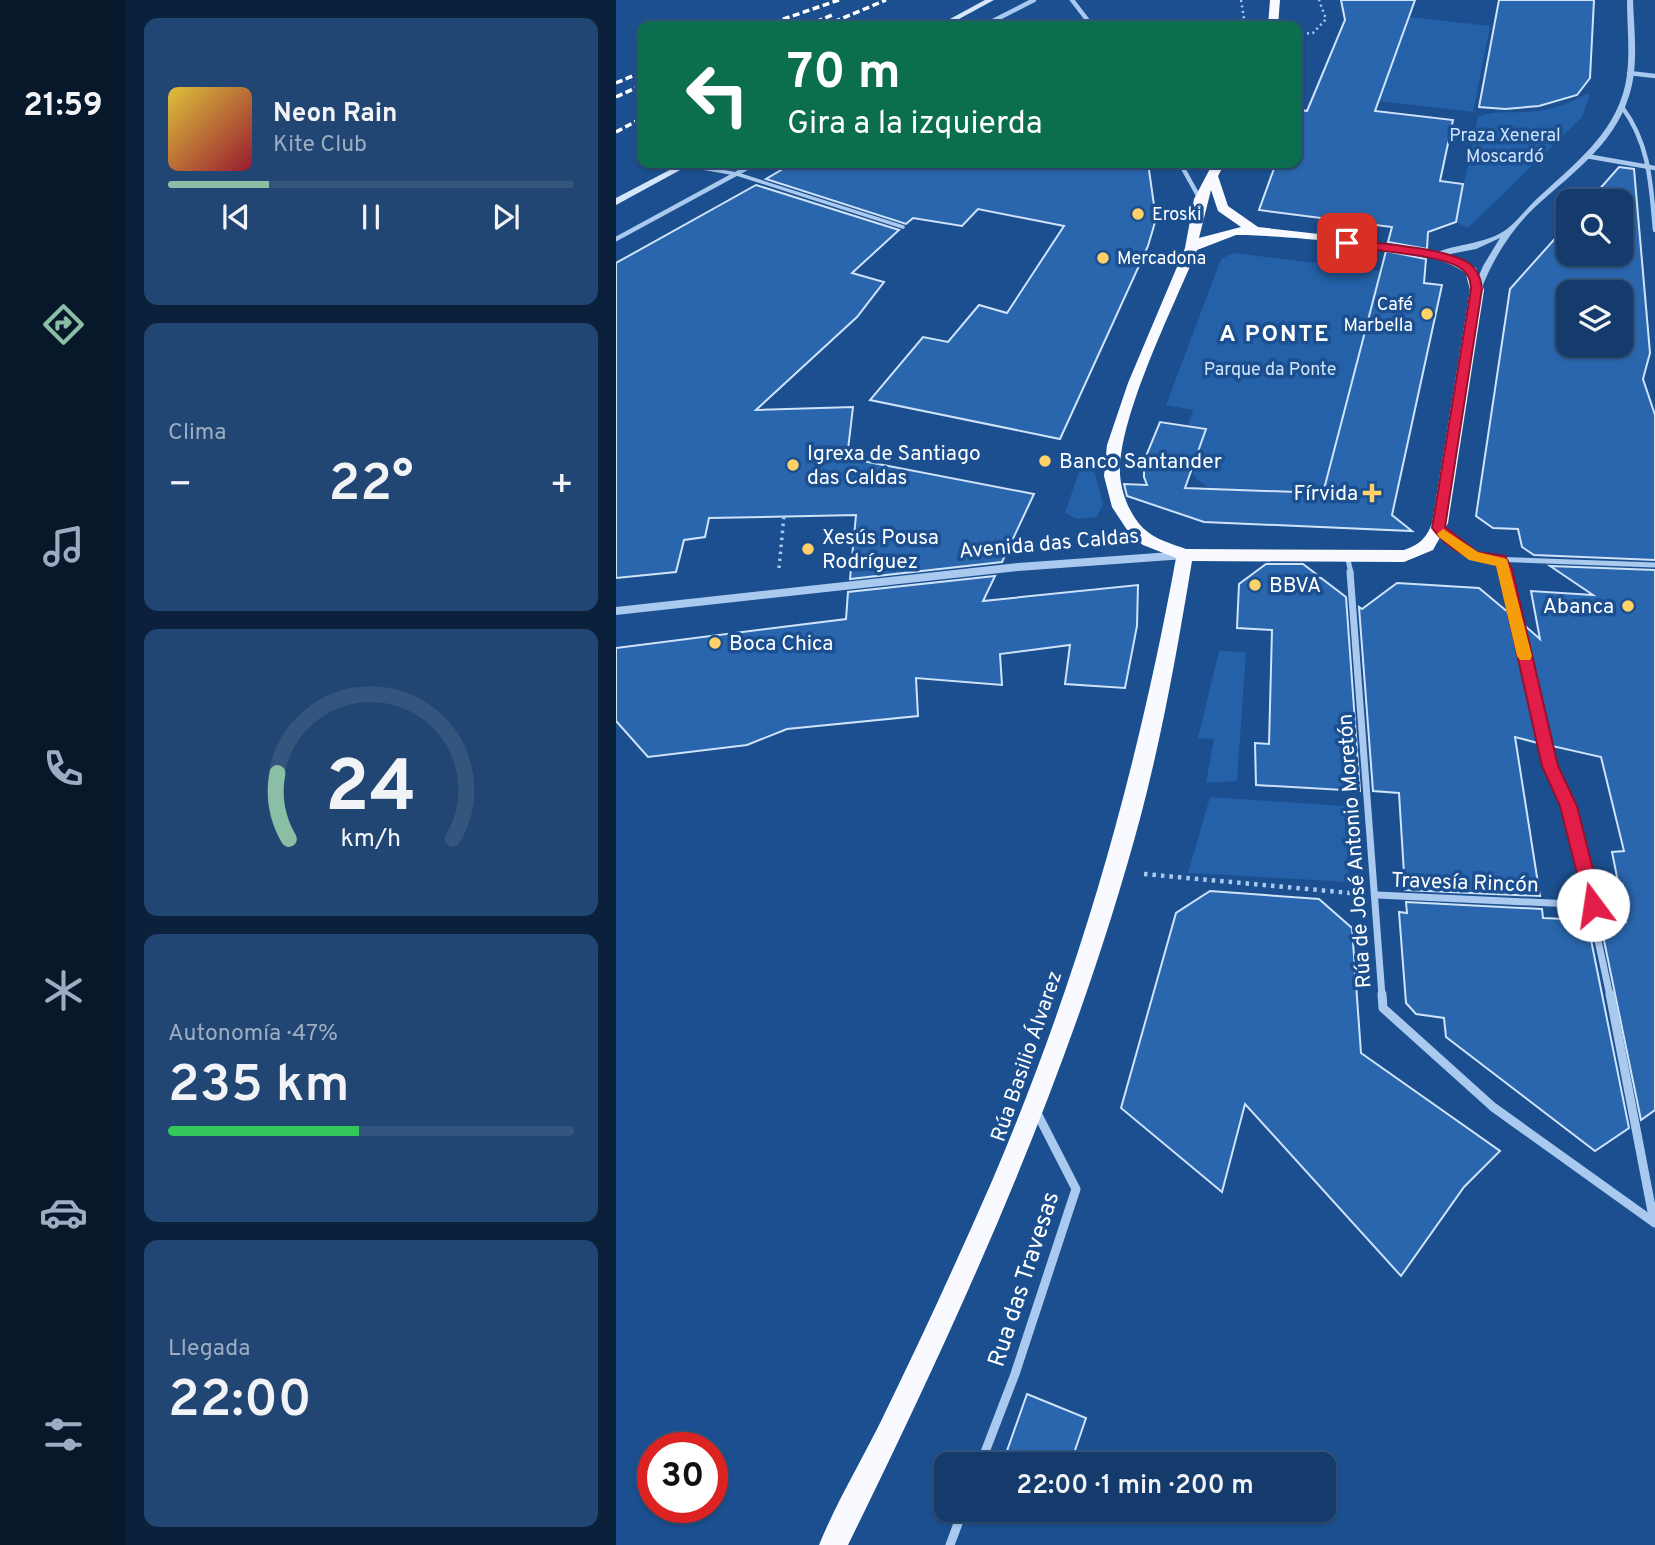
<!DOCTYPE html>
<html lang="es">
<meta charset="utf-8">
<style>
:root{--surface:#143b6b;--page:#214673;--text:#f1f3f6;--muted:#9dadc1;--line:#33557e;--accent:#8abfa5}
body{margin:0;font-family:Overpass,sans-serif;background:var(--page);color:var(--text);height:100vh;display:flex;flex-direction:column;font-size:26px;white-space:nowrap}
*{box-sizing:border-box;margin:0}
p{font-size:23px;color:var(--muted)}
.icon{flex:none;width:38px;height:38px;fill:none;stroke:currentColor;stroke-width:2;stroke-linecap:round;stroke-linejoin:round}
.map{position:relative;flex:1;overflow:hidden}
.details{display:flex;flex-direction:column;gap:18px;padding:18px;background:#0b203b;width:490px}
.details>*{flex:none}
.guide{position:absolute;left:21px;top:21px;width:665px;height:147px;border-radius:14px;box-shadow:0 2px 5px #0004,0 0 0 2px var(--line);background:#0b6e4f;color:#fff;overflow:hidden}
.controls{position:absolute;left:940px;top:189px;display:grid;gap:14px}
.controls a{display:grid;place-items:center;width:77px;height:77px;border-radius:14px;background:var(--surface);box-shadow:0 2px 5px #0004,0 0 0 2px var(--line);font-size:35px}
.speed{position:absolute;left:21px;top:1432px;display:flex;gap:14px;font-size:35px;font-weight:700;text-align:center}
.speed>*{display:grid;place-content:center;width:91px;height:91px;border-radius:50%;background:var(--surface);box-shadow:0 2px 5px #0004,0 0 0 2px var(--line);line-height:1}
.speed .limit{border:10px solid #d22;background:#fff;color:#111}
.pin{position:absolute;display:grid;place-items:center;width:60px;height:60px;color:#fff;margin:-30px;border-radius:14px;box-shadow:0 4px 10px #0006}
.me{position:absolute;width:77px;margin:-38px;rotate:346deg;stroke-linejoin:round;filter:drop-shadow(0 0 5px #0008)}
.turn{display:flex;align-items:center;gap:24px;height:147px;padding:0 35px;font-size:32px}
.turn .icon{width:91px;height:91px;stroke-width:2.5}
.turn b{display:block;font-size:49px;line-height:60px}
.big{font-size:52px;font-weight:600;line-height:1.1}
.details .card{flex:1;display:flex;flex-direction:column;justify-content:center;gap:10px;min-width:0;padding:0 24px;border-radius:14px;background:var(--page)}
.details .dial{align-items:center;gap:0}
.dial svg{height:182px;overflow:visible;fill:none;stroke:var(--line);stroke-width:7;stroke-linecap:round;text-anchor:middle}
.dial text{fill:var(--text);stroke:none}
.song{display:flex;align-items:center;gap:21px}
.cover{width:84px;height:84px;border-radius:10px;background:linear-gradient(135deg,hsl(50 70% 55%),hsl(350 70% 35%))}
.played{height:7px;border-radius:4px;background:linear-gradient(90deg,var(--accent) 25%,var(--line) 25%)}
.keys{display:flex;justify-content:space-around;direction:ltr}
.heat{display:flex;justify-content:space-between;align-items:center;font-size:38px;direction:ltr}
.charge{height:10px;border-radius:5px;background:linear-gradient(90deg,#34c759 47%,var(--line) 0)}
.trip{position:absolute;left:318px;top:1452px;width:402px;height:70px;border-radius:14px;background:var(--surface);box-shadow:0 2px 5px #0004,0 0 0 2px var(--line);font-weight:600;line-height:70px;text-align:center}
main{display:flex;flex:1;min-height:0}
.dock{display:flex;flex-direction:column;width:126px;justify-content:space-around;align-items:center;background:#08182b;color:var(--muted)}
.dock .icon{width:49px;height:49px}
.dock .current{color:var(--accent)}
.dock b{font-size:32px;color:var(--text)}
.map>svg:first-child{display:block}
</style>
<main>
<nav class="dock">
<b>21:59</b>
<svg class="icon current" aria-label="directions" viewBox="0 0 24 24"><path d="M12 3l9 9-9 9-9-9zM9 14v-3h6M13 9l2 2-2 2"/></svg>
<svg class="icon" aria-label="music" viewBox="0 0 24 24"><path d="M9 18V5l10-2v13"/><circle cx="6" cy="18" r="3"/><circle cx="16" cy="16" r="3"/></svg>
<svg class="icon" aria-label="phone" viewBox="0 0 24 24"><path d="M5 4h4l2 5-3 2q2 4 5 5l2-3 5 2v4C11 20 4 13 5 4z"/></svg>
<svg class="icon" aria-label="climate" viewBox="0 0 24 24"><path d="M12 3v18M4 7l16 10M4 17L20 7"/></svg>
<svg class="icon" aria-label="car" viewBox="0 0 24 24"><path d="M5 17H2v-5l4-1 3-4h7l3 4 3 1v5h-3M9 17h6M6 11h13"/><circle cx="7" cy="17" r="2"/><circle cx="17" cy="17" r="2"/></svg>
<svg class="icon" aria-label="filters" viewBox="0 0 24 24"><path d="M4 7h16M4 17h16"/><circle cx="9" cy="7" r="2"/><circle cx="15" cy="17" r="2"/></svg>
</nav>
<section class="details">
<div class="card">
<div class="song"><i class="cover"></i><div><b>Neon Rain</b><p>Kite Club</p></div></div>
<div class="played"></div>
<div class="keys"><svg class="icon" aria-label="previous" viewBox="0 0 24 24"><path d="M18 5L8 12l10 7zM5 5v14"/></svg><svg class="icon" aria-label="pause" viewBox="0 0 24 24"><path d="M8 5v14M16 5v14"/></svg><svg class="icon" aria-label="next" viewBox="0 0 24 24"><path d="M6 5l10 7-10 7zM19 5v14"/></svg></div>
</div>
<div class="card"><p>Clima</p>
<div class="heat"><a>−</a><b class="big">22°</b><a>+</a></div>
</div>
<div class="card dial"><svg viewBox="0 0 100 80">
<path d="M14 69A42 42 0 1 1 86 69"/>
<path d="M14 69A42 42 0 0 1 9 40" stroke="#8abfa5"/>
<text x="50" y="56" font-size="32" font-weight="700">24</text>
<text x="50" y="72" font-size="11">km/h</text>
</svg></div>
<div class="card"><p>Autonomía · 47%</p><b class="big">235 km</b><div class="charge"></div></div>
<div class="card"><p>Llegada</p><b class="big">22:00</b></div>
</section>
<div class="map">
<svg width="1039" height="1545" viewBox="0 0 1039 1545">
<rect width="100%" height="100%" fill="#1b4f8f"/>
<g fill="#2461a8">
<polygon points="794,17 874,26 857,112 763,101"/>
<path d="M970 94 974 95 966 117 852 228 840 222 862 117C878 110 894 113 912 112 932 111 953 104 970 94Z"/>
<polygon points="617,253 765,271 707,493 593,488 581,480 576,470 589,429 572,426 577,410 550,405 605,259"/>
<polygon points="468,457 476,462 487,504 481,517 461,519 449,513"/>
<polygon points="603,651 630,652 621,781 590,783 598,739 582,738"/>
<polygon points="594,797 728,806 733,882 572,873"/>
</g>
<g fill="#2a66ad" stroke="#cfe3fa" stroke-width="2" fill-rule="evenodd">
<polygon points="725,0 799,0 759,111 837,120 824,181 847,184 840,222 812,232 811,249 772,242 776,227 643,210 660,163 681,163 681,109 691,111 729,20"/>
<polygon points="883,0 978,0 974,78 961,95 923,106 889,109 863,107"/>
<polygon points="177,163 532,163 540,219 532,246 444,439 254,400 307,337 332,342 363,305 391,313 448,226 362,209 346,226 297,218 290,224 150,179"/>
<path d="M1003 167 1018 169 1034 353 1027 379 1039 415V560L918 555 906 547 902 529 877 528 860 516 894 289 952 224V254H1004V201H973ZM952 292H1004V345H952Z"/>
<polygon points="140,185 283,230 236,273 268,282 241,317 140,410 237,407 231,458 418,494 386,562 234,579 240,515 93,518 89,537 68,540 60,572 0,578 0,263"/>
<polygon points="770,251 810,259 808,283 826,285 776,515 796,531 588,522 511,496 508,484 531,485 528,477 528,461 544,422 590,429 569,488 707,493"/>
<polygon points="650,564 687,564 700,574 695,577 705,578 730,597 744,791 640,785 639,743 653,744 656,630 621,628 623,584"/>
<polygon points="934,566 1039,570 1039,1110 1025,1120 984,921 1010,922 996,852 1008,851 985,757 936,746 908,625 924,639 915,591 977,595"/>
<polygon points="379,576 367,601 522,585 521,626 509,688 449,684 454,645 384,654 386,685 300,678 302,716 171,729 131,745 32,757 0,721 0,648 230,619 232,592"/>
<polygon points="781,583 863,588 893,613 922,743 899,737 924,896 789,890 783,793 757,791 743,607 746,609"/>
<polygon points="594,891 703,899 736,928 745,1053 884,1151 848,1187 785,1276 629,1104 606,1192 505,1108 560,913"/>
<polygon points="790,902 926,909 927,918 971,920 1013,1128 979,1151 830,1037 828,1018 800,1014 790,1003 783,912 791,913"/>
<polygon points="411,1394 470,1418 454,1465 386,1465"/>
</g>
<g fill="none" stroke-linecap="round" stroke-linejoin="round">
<g stroke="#a9c9ee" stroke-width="2.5" stroke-dasharray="2 3.5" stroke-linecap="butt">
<polyline points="625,0 629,25"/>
<polyline points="681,43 684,34 697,33 710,19 703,0"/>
</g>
<polyline stroke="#a9c9ee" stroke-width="3.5" stroke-dasharray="2.5 4.5" stroke-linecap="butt" points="163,568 168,516"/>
<polyline stroke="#a9c9ee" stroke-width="4.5" stroke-dasharray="3.5 5" stroke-linecap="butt" points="528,874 735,893"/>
<polyline stroke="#a9c9ee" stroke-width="3.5" points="69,165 121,174 287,227"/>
<g stroke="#a9c9ee" stroke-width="4.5">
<polyline points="456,0 476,26"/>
<polyline points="367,26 418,0"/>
<polyline points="1013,73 1039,76"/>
<path d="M1006 107C1034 144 1035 186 1039 230"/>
<polyline points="970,156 1039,168"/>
<polyline points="564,163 584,199"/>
<polyline points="0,239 140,163"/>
</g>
<g stroke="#a9c9ee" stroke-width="5">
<polyline points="823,529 847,550 873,559 1039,565"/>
<polyline points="731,555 735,573"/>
<polyline points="884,560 890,573"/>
</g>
<g stroke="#a9c9ee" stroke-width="7">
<polyline points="734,572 766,996"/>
<polyline points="890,572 934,766 953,806 994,996"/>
<polyline points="761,895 977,905"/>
</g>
<g stroke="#a9c9ee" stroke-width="9">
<polyline points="766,994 767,1008 877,1107 1039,1223"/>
<polyline points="994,994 1038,1222"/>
<polyline points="364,1465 399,1374 460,1189 421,1113"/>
<polyline points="334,1545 347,1510"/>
</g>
<g fill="#a9c9ee" fill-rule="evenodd">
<path d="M1011 0H1017C1018 31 1023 66 1013 96 997 148 950 177 913 213 892 235 876 261 865 290L858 292 857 290 867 266 884 238 860 249 819 257 815 255C834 244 870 245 891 229 902 221 913 205 925 195 962 161 1004 129 1011 75 1014 51 1011 25 1011 0Z"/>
<polygon points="569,551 574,555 569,559 402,571 0,615 0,607 402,563"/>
</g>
<g fill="#d6e6fa" fill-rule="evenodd">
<polygon points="369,0 378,0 330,26 321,26"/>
<polygon points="67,163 77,163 0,205 0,198"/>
</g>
<g fill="#f8faff" fill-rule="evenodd">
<polygon points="654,0 664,0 662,26 652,26"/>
<path d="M597 163H609L602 176 612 206 642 227 738 238 839 257 860 268 868 290 832 523 817 550 788 562 576 561C562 646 547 731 525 815 457 1069 348 1309 232 1545H203C221 1501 246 1460 267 1417 305 1339 341 1261 376 1181 463 977 520 777 560 558L527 545 515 536 496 507 488 476 491 445 512 383 569 248 578 199ZM595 190 602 211 625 227 583 238ZM620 235C661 235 825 247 850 274L854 290 816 523C811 538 803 545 788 550L570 549C556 544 538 539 527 528 514 515 505 493 504 474 502 417 558 306 581 250Z"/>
</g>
<g stroke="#fff" stroke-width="3.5" stroke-dasharray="7 3.5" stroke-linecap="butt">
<polyline points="147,26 223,0"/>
<polyline points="190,26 216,15"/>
<polyline points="208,26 270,0"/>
<polyline points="0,83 26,72"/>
<polyline points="0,97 26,85"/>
<polyline points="0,132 26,118"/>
</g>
</g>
<path fill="#e11d48" stroke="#92132f" stroke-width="2" d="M731 239C762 244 825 247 851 262 861 268 865 278 866 289L829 527 861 552 889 556 896 569 942 766 961 806 986 905 983 910H971L969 905 944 806 926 766 882 569 880 564C853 560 833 551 816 528L855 289C854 281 854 276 847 270 829 254 754 251 727 245V240Z"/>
<polygon fill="#f59e0b" points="827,529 862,552 891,559 916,656 914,660 904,660 901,656 880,566 853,560 823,537 821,534"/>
<g fill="#ffd166" stroke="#1b4f8f" stroke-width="2.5">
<circle cx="522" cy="214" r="7"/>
<circle cx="487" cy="258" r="7"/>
<circle cx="811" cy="314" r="7"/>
<circle cx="429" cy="461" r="7"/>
<circle cx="177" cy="465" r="7"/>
<path d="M752.5 482.5h7v7h7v7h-7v7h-7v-7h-7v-7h7z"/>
<circle cx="192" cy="549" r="7"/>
<circle cx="639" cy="585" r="7"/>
<circle cx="1012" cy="606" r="7"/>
<circle cx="99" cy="643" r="7"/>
</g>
<g text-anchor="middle" stroke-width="7" stroke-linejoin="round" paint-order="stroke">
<g font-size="18" fill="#cfe3fa" stroke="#1b4f8f">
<text x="889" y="141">Praza Xeneral<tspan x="889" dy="21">Moscardó</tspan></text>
<text x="654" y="375">Parque da Ponte</text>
</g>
<g font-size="18" fill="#fff" stroke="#1b4f8f" text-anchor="start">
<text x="536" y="220">Eroski</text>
<text x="501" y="264">Mercadona</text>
<text x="797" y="310" text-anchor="end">Café<tspan x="797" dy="21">Marbella</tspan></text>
</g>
<g font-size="21" fill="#fff" stroke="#1b4f8f" text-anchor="start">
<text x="191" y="460">Igrexa de Santiago<tspan x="191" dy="24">das Caldas</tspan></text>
<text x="443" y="468">Banco Santander</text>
<text x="742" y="500" text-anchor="end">Fírvida</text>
<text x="206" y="544">Xesús Pousa<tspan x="206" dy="24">Rodríguez</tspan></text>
<text x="653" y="592">BBVA</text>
<text x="998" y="613" text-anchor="end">Abanca</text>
<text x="113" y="650">Boca Chica</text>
</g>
<g font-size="21" fill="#fff" stroke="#1b4f8f">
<text transform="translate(433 543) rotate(-5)" y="7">Avenida das Caldas</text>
<text transform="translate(738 851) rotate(-94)" y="7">Rúa de José Antonio Moretón</text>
<text transform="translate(849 882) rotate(2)" y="7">Travesía Rincón</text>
<text transform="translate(410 1056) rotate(-71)" y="7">Rúa Basilio Álvarez</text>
</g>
<g font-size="23" font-weight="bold" letter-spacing="2" fill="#fff" stroke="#1b4f8f">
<text x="659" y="341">A PONTE</text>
</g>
<g font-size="24" fill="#fff" stroke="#1b4f8f">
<text transform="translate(407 1279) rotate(-72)" y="8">Rua das Travesas</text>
</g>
</g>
</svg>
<div class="controls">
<a><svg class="icon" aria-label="search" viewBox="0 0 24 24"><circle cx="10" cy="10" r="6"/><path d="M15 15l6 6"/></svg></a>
<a><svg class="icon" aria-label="layers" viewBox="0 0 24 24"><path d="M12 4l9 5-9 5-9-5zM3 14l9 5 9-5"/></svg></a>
</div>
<div class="speed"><div class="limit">30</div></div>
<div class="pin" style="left:731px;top:243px;background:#d93025"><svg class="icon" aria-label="arrive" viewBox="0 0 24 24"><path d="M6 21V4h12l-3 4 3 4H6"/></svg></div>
<svg class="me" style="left:977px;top:905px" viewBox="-20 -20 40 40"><circle r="19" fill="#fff"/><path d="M0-13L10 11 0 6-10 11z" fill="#e11d48"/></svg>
<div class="trip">22:00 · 1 min · 200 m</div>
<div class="guide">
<div class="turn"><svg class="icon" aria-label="left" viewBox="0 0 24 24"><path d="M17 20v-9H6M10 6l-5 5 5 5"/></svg><div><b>70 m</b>Gira a la izquierda</div></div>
</div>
</div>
</main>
